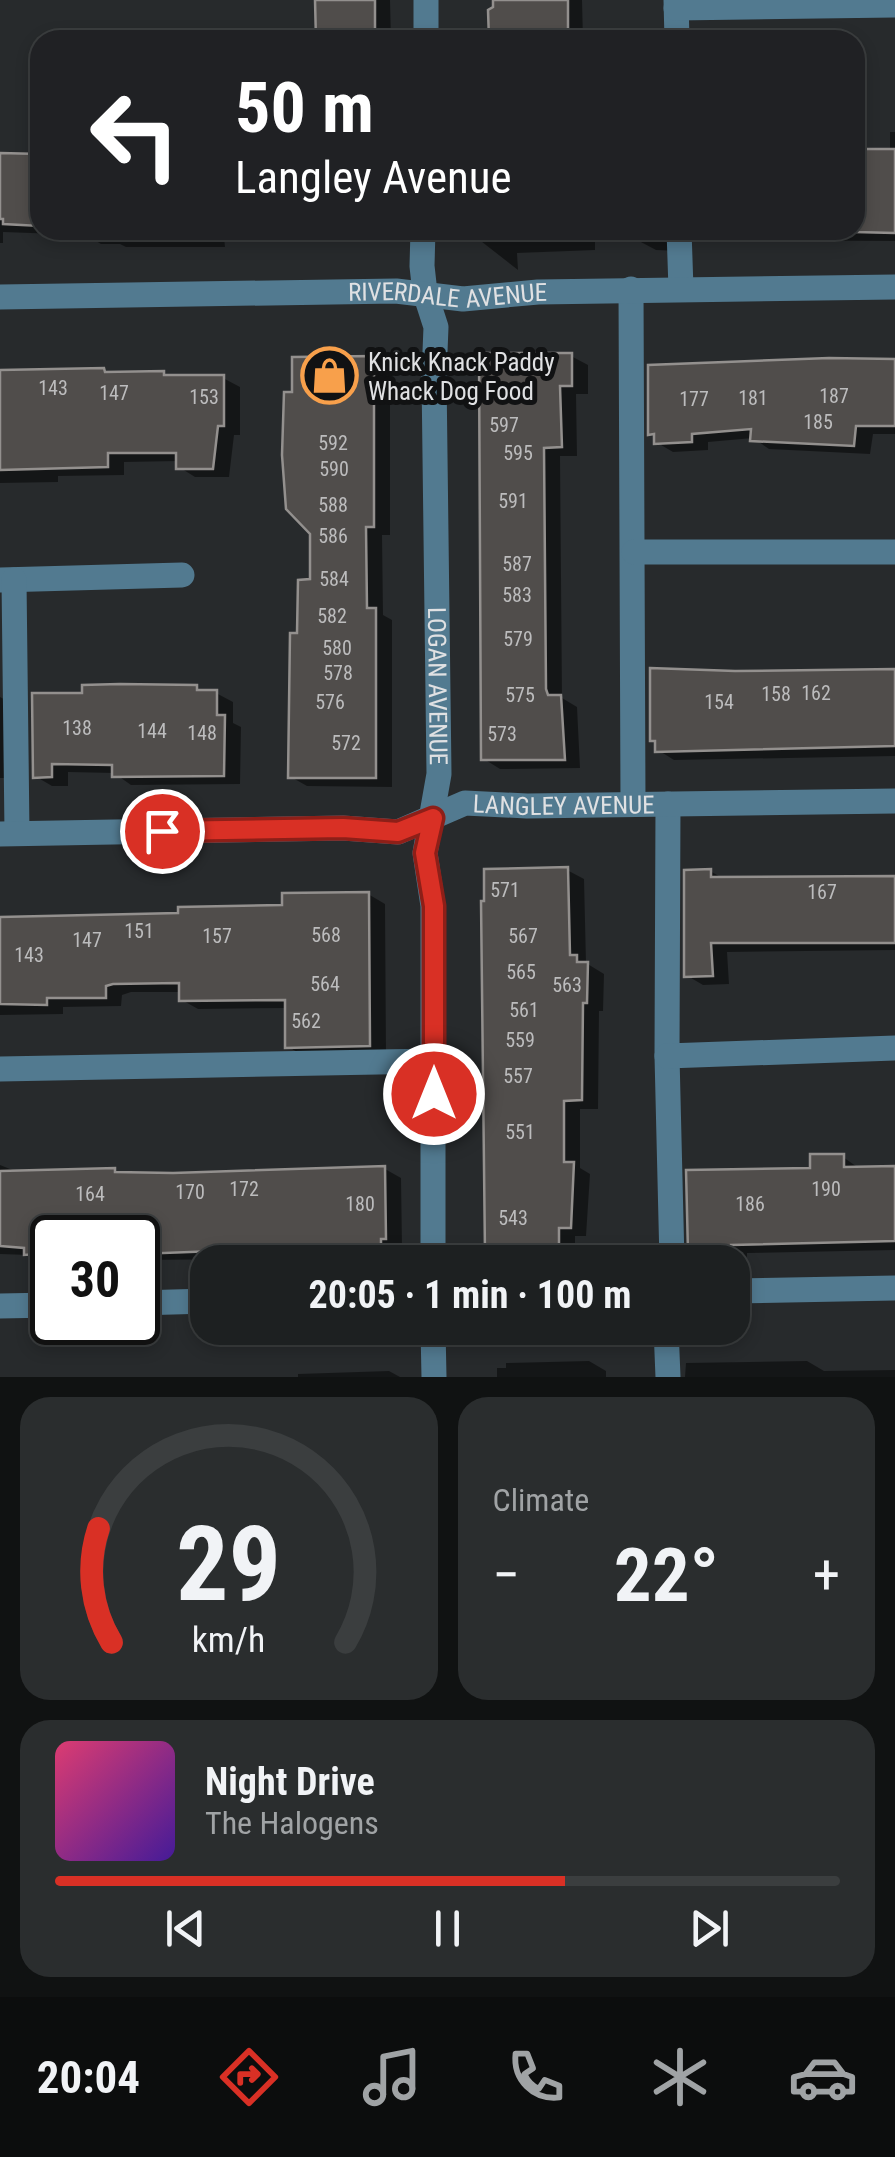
<!DOCTYPE html>
<meta charset="utf-8">
<style>
:root{--surface:#1d2021;--page:#2a2d2e;--text:#f1f3f6;--muted:#a0a3a5;--line:#3b3e3f;--accent:#d93025}
body{margin:0;font-family:"Roboto Condensed",sans-serif;background:var(--page);color:var(--text);height:100vh;display:flex;flex-direction:column;font-size:38px;white-space:nowrap}
*{box-sizing:border-box;margin:0}
p{font-size:32px;color:var(--muted)}
.icon{flex:none;width:55px;height:55px;fill:none;stroke:currentColor;stroke-width:2;stroke-linecap:round;stroke-linejoin:round}
.map{position:relative;height:1377px;overflow:hidden}
.panel{display:flex;flex-direction:column;gap:20px;padding:20px;background:#101212;flex:1}
.panel>*{flex:none}
.banner{position:absolute;left:30px;top:30px;width:835px;height:210px;border-radius:30px;box-shadow:0 5px 15px #0003,0 0 0 2px var(--line);background:#202124;color:#fff;overflow:hidden}
.speed{position:absolute;left:30px;top:1215px;display:flex;gap:20px;font-size:50px;font-weight:700;text-align:center}
.speed>*{display:grid;place-content:center;width:130px;height:130px;border-radius:50%;background:var(--surface);box-shadow:0 5px 15px #0003,0 0 0 2px var(--line);line-height:1}
.speed .limit{border:5px solid #111;border-radius:15px;background:#fff;color:#111}
.pin{position:absolute;display:grid;place-items:center;width:85px;height:85px;color:#fff;margin:-42px;border:5px solid #fff;border-radius:50%;box-shadow:0 2px 10px #0007}
.me{position:absolute;width:110px;margin:-55px;rotate:0deg;stroke-linejoin:round;filter:drop-shadow(0 0 8px #0008)}
.turn{display:flex;align-items:center;gap:35px;height:210px;padding:0 40px;font-size:45px}
.turn .icon{width:130px;height:130px;stroke-width:2.5}
.turn b{display:block;font-size:70px;line-height:85px}
.big{font-size:75px;font-weight:700;line-height:1.1}
.panel .widget{flex:1;display:flex;flex-direction:column;justify-content:center;gap:15px;min-width:0;padding:0 35px;border-radius:30px;background:var(--page)}
.panel .dial{align-items:center;gap:0}
.dial svg{height:260px;overflow:visible;fill:none;stroke:var(--line);stroke-width:7;stroke-linecap:round;text-anchor:middle}
.dial text{fill:var(--text);stroke:none}
.song{display:flex;align-items:center;gap:30px}
.cover{width:120px;height:120px;border-radius:15px;background:linear-gradient(135deg,hsl(340 70% 55%),hsl(260 70% 35%))}
.played{height:10px;border-radius:5px;background:linear-gradient(90deg,var(--accent) 65%,var(--line) 65%)}
.keys{display:flex;justify-content:space-around;direction:ltr}
.heat{display:flex;justify-content:space-between;align-items:center;font-size:55px;direction:ltr}
.panel .tiles{flex:1;display:grid;gap:20px;grid-template-columns:1fr 1fr}
.widget:last-child{grid-column:span 2}
.trip{position:absolute;left:190px;top:1245px;width:560px;height:100px;border-radius:30px;background:var(--surface);box-shadow:0 5px 15px #0003,0 0 0 2px var(--line);font-weight:700;line-height:100px;text-align:center}
.dock{display:flex;height:160px;justify-content:space-around;align-items:center;background:#0c0d0d;color:var(--muted)}
.dock .icon{width:70px;height:70px}
.dock .active{color:var(--accent)}
.dock b{font-size:45px;color:var(--text)}
.map>svg:first-child{display:block}
</style>
<div class="map">
<svg width="895" height="1377" viewBox="0 0 895 1377">
<rect width="100%" height="100%" fill="#272a2c"/>
<g fill="#0007">
<polygon points="318,0 390,0 391,40 306,40 306,31 318,31"/>
<polygon points="496,0 582,0 583,40 491,40"/>
<polygon points="890,132 895,132 895,241 742,240 725,231 855,230 855,150 890,151"/>
<polygon points="0,155 40,155 40,230 239,230 239,237 224,237 225,247 126,247 120,244 101,244 86,235 3,232 3,243 0,243"/>
<polygon points="284,230 359,230 359,234 293,235"/>
<polygon points="477,230 595,230 595,250 517,253 518,270 477,238"/>
<polygon points="639,230 683,230 679,251 656,250 639,241"/>
<polygon points="482,355 571,356 588,365 588,394 576,394 577,456 560,456 562,698 577,707 580,768 500,769 484,759"/>
<polygon points="373,358 390,368 390,535 382,535 383,615 392,620 392,787 307,786 291,777 300,636 313,582 312,533 295,394"/>
<polygon points="895,360 895,434 873,434 870,454 769,449 753,438 708,442 708,450 673,452 656,442 656,437 650,433"/>
<polygon points="104,371 110,374 164,374 171,378 223,378 240,387 240,435 234,435 229,477 195,477 179,467 179,461 124,462 124,475 58,476 58,482 0,483 0,372"/>
<polygon points="895,671 895,756 674,760 658,750"/>
<polygon points="196,688 204,692 216,693 233,702 233,723 241,727 240,784 131,785 114,773 68,772 68,786 52,786 35,776 34,696"/>
<polygon points="0,697 15,705 16,778 0,778"/>
<polygon points="567,870 584,879 586,963 604,974 603,1011 599,1011 598,1109 580,1109 580,1168 590,1174 586,1236 575,1236 575,1261 504,1262 488,1253"/>
<polygon points="710,871 724,879 895,878 895,950 727,952 729,984 703,985 686,975"/>
<polygon points="368,894 385,904 386,1054 304,1056 287,1046 287,1008 198,1009 182,1000 182,992 131,992 122,995 121,1006 63,1007 63,1014 0,1015 0,920 181,915 285,908"/>
<polygon points="843,1157 860,1169 895,1168 895,1250 747,1253 747,1259 707,1260 690,1250 813,1171"/>
<polygon points="0,1165 20,1173 115,1170 123,1175 385,1169 401,1178 402,1247 397,1247 397,1258 138,1260 138,1238 52,1238 52,1262 43,1263 29,1255 0,1254"/>
<polygon points="589,1361 606,1371 606,1377 497,1377 497,1368 506,1368 506,1363"/>
<polygon points="807,1361 824,1371 895,1370 895,1377 685,1377 686,1363"/>
<polygon points="389,1371 400,1377 298,1377 298,1374"/>
</g>
<g fill="#504d4b" stroke="#93908e" stroke-width="2.5">
<polygon points="315,0 375,0 375,40 316,40"/>
<polygon points="493,0 568,0 568,40 489,40 488,10 493,7"/>
<polygon points="855,149 895,149 895,233 855,232"/>
<polygon points="0,153 40,154 40,226 3,224 3,219 0,219"/>
<polygon points="479,353 572,353 572,386 560,386 562,447 544,448 546,689 548,695 561,695 565,760 481,760"/>
<polygon points="374,356 374,527 366,527 367,608 376,608 376,778 288,778 290,633 297,633 298,580 310,579 310,534 286,509 282,455 284,392 292,392 292,357"/>
<polygon points="829,358 895,359 895,426 856,426 854,446 750,441 751,429 692,434 692,442 654,444 654,434 648,435 648,365"/>
<polygon points="104,368 105,372 164,371 164,375 224,375 224,426 218,426 213,469 176,469 176,453 108,453 108,467 0,470 0,370"/>
<polygon points="650,668 735,671 895,669 895,746 655,752 655,741 650,741"/>
<polygon points="120,684 197,685 197,690 217,690 217,715 225,715 224,776 112,777 112,765 52,764 52,777 33,778 32,693 82,693 82,685"/>
<polygon points="568,867 570,955 577,955 577,962 588,962 587,1003 583,1003 582,1100 564,1101 564,1162 574,1162 571,1228 559,1228 559,1253 485,1254 481,901 484,901 484,869"/>
<polygon points="711,869 711,877 895,876 895,943 711,943 713,976 684,977 684,870"/>
<polygon points="369,892 370,1046 285,1048 285,1000 179,1001 179,983 113,984 106,986 106,998 47,998 47,1005 0,1004 0,917 178,913 178,907 282,905 282,893"/>
<polygon points="810,1154 844,1154 844,1167 895,1166 895,1241 731,1245 731,1251 688,1252 686,1170 810,1168"/>
<polygon points="385,1166 386,1239 381,1239 381,1250 266,1252 266,1249 138,1254 138,1238 52,1238 52,1253 24,1255 24,1248 0,1246 0,1171 115,1168 115,1172 173,1173"/>
</g>
<g fill="none" stroke-linecap="round" stroke-linejoin="round">
<g stroke="#527a90" stroke-width="25">
<polyline points="676,0 677,40"/>
<polyline points="676,8 895,5"/>
<polyline points="426,40 426,0"/>
<path id="s1" d="M423 230 422 266 425 293 436 327 434 376 439 774 425 853 433 906V1262"/>
<polyline points="679,230 681,289"/>
<polyline points="631,289 633,804"/>
<path id="s2" d="M0 297 396 291 463 299 538 292 895 287"/>
<polyline points="634,552 895,552"/>
<polyline points="0,580 182,575"/>
<polyline points="14,580 17,833"/>
<polyline points="668,804 667,1056 672,1262"/>
<path id="s3" d="M0 834 343 828 398 832 465 803 527 806 895 801"/>
<polyline points="667,1056 895,1048"/>
<polyline points="0,1069 434,1061"/>
<polyline points="732,1291 895,1288"/>
<polyline points="138,1303 208,1301"/>
<polyline points="0,1306 52,1305"/>
<polyline points="433,1328 434,1377"/>
<polyline points="666,1328 668,1377"/>
</g>
</g>
<g fill="none" stroke-linecap="round" stroke-linejoin="round">
<defs>
<polyline id="route" points="162,831 343,828 398,832 433,818 425,853 434,906 434,1094"/>
</defs>
<use href="#route" stroke="#8d1f18" stroke-width="25"/>
<use href="#route" stroke="#d93025" stroke-width="18"/>
</g>
<defs>
<symbol id="shop-ring" viewBox="-11 -11 22 22"><circle r="9.5" fill="#111213" stroke="#f8a04b" stroke-width="1.5"/><path d="M-5-2.5h2.3a2.7 3.5 0 0 1 5.4 0H5L5.5 6h-11ZM-1.5-2.5h3a1.5 2.3 0 0 0-3 0Z" fill="#f8a04b"/></symbol>
</defs>
<g fill-rule="evenodd">
<use href="#shop-ring" x="298" y="344" width="63" height="63"/>
</g>
<g text-anchor="middle" stroke-width="10" stroke-linejoin="round" paint-order="stroke">
<g font-size="20" fill="#bcbcbd">
<text x="53" y="395">143</text>
<text x="114" y="400">147</text>
<text x="834" y="403">187</text>
<text x="204" y="404">153</text>
<text x="753" y="405">181</text>
<text x="694" y="406">177</text>
<text x="818" y="429">185</text>
<text x="504" y="432">597</text>
<text x="333" y="450">592</text>
<text x="518" y="460">595</text>
<text x="334" y="476">590</text>
<text x="513" y="508">591</text>
<text x="333" y="512">588</text>
<text x="333" y="543">586</text>
<text x="517" y="571">587</text>
<text x="334" y="586">584</text>
<text x="517" y="602">583</text>
<text x="332" y="623">582</text>
<text x="518" y="646">579</text>
<text x="337" y="655">580</text>
<text x="338" y="680">578</text>
<text x="816" y="700">162</text>
<text x="776" y="701">158</text>
<text x="520" y="702">575</text>
<text x="330" y="709">576</text>
<text x="719" y="709">154</text>
<text x="77" y="735">138</text>
<text x="152" y="738">144</text>
<text x="202" y="740">148</text>
<text x="502" y="741">573</text>
<text x="346" y="750">572</text>
<text x="505" y="897">571</text>
<text x="822" y="899">167</text>
<text x="139" y="938">151</text>
<text x="326" y="942">568</text>
<text x="217" y="943">157</text>
<text x="523" y="943">567</text>
<text x="87" y="947">147</text>
<text x="29" y="962">143</text>
<text x="521" y="979">565</text>
<text x="325" y="991">564</text>
<text x="567" y="992">563</text>
<text x="524" y="1017">561</text>
<text x="306" y="1028">562</text>
<text x="520" y="1047">559</text>
<text x="518" y="1083">557</text>
<text x="520" y="1139">551</text>
<text x="244" y="1196">172</text>
<text x="826" y="1196">190</text>
<text x="190" y="1199">170</text>
<text x="90" y="1201">164</text>
<text x="360" y="1211">180</text>
<text x="750" y="1211">186</text>
<text x="513" y="1225">543</text>
</g>
<g font-size="25" fill="#e0e1e3" stroke="#111213">
<text dy="9" stroke="none"><textPath href="#s2" startOffset="448">RIVERDALE AVENUE</textPath></text>
<text dy="9" stroke="none"><textPath href="#s1" startOffset="458">LOGAN AVENUE</textPath></text>
<text dy="9" stroke="none"><textPath href="#s3" startOffset="570">LANGLEY AVENUE</textPath></text>
</g>
<g font-size="25" fill="#e0e1e3" stroke="#111213" text-anchor="start">
<text x="368" y="371">Knick Knack Paddy<tspan x="368" dy="29">Whack Dog Food</tspan></text>
</g>
</g>
</svg>
<div class="speed"><div class="limit">30</div></div>
<div class="pin" style="left:162px;top:831px;background:#d93025"><svg class="icon" aria-label="arrive" viewBox="0 0 24 24"><path d="M6 21V4h12l-3 4 3 4H6"/></svg></div>
<svg class="me" style="left:434px;top:1094px" viewBox="-20 -20 40 40"><circle r="17" fill="#d93025" stroke="#fff" stroke-width="3"/><path d="M0-11L8 9 0 5-8 9z" fill="#fff"/></svg>
<div class="trip">20:05 · 1 min · 100 m</div>
<div class="banner">
<div class="turn"><svg class="icon" aria-label="left" viewBox="0 0 24 24"><path d="M17 20v-9H6M10 6l-5 5 5 5"/></svg><div><b>50 m</b>Langley Avenue</div></div>
</div>
</div>
<section class="panel">
<div class="tiles">
<div class="widget dial"><svg viewBox="0 0 100 80">
<path d="M14 69A42 42 0 1 1 86 69"/>
<path d="M14 69A42 42 0 0 1 10 34" stroke="#d93025"/>
<text x="50" y="56" font-size="32" font-weight="700">29</text>
<text x="50" y="72" font-size="11">km/h</text>
</svg></div>
<div class="widget"><p>Climate</p>
<div class="heat"><a>−</a><b class="big">22°</b><a>+</a></div>
</div>
<div class="widget">
<div class="song"><i class="cover"></i><div><b>Night Drive</b><p>The Halogens</p></div></div>
<div class="played"></div>
<div class="keys"><svg class="icon" aria-label="previous" viewBox="0 0 24 24"><path d="M18 5L8 12l10 7zM5 5v14"/></svg><svg class="icon" aria-label="pause" viewBox="0 0 24 24"><path d="M8 5v14M16 5v14"/></svg><svg class="icon" aria-label="next" viewBox="0 0 24 24"><path d="M6 5l10 7-10 7zM19 5v14"/></svg></div>
</div>
</div>
</section>
<nav class="dock">
<b>20:04</b>
<svg class="icon active" aria-label="directions" viewBox="0 0 24 24"><path d="M12 3l9 9-9 9-9-9zM9 14v-3h6M13 9l2 2-2 2"/></svg>
<svg class="icon" aria-label="music" viewBox="0 0 24 24"><path d="M9 18V5l10-2v13"/><circle cx="6" cy="18" r="3"/><circle cx="16" cy="16" r="3"/></svg>
<svg class="icon" aria-label="phone" viewBox="0 0 24 24"><path d="M5 4h4l2 5-3 2q2 4 5 5l2-3 5 2v4C11 20 4 13 5 4z"/></svg>
<svg class="icon" aria-label="climate" viewBox="0 0 24 24"><path d="M12 3v18M4 7l16 10M4 17L20 7"/></svg>
<svg class="icon" aria-label="car" viewBox="0 0 24 24"><path d="M5 17H2v-5l4-1 3-4h7l3 4 3 1v5h-3M9 17h6M6 11h13"/><circle cx="7" cy="17" r="2"/><circle cx="17" cy="17" r="2"/></svg>
</nav>
